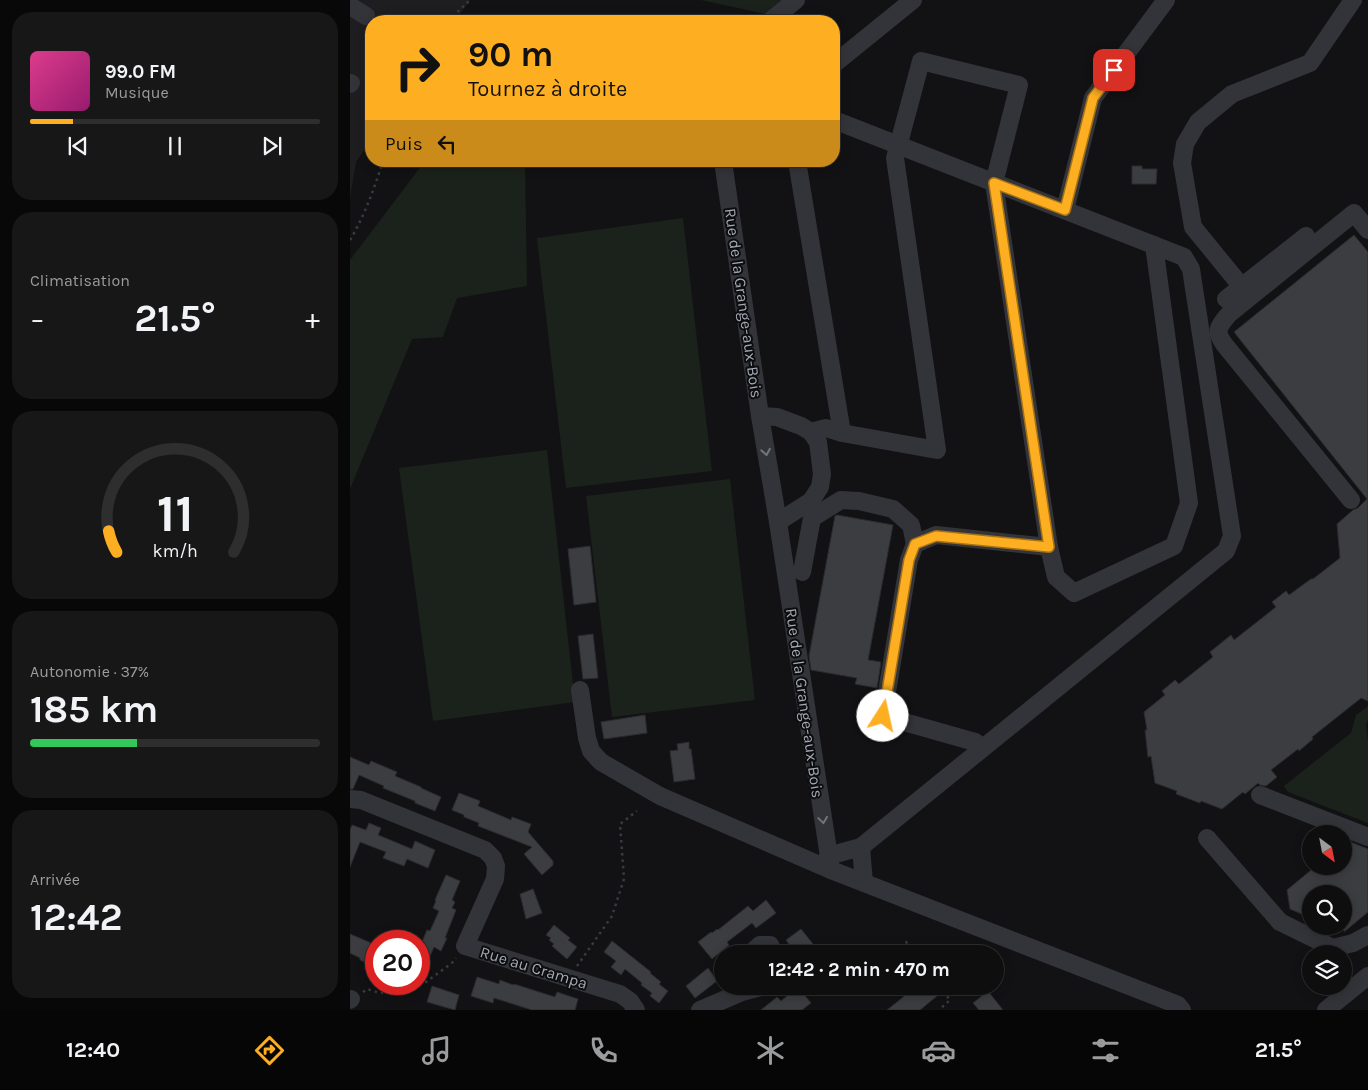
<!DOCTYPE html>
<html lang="fr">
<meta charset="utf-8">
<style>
:root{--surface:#0e0e0f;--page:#171718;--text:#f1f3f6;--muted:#9b9c9e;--line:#2e2e2f;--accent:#fdae21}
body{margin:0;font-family:Karla,sans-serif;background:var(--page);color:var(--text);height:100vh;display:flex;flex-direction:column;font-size:19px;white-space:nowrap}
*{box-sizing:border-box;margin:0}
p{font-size:16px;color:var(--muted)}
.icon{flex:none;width:28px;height:28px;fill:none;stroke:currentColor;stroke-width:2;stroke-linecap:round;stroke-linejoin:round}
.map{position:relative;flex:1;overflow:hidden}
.panel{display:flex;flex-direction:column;gap:12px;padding:12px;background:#080808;width:350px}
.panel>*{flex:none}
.hud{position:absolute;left:15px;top:15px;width:475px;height:152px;border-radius:20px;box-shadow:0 2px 12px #0003,0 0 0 1px var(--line);background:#fdae21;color:#111;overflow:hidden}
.needle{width:32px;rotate:148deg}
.controls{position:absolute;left:952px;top:825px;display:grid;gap:10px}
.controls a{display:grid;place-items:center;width:50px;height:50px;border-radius:50%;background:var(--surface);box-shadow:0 2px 12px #0003,0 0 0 1px var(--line);font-size:25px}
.speed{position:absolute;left:15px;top:930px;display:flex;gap:10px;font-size:25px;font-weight:700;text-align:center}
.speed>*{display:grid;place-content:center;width:65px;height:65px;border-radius:50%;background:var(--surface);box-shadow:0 2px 12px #0003,0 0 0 1px var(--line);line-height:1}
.speed .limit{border:8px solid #d22;background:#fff;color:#111}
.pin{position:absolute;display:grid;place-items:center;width:42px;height:42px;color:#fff;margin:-21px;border-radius:10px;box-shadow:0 2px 8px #0006}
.me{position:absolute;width:55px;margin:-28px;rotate:10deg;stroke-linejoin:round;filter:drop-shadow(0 0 4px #0008)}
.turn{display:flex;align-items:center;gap:18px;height:105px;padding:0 20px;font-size:22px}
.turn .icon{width:65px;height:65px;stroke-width:2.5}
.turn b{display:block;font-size:35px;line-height:42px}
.then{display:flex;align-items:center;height:48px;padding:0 20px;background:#0003;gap:10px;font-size:19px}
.big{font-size:38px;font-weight:700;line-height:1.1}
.panel .widget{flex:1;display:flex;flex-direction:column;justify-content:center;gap:8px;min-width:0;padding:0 18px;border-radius:20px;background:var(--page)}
.panel .dial{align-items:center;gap:0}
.dial svg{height:130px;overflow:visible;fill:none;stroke:var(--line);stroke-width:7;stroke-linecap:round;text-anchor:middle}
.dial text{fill:var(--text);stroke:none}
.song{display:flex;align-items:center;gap:15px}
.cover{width:60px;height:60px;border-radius:8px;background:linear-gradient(135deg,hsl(330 70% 55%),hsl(320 70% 35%))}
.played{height:5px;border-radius:2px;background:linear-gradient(90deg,var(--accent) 15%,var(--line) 15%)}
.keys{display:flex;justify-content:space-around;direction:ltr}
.heat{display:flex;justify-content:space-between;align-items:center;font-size:28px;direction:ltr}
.charge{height:8px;border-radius:4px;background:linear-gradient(90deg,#34c759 37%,var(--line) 0)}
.trip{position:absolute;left:364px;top:945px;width:290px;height:50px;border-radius:25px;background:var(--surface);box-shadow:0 2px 12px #0003,0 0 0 1px var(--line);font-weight:700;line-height:50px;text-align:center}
.tabs{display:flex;height:80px;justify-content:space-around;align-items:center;background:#060606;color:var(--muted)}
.tabs .icon{width:35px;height:35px}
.tabs .selected{color:var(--accent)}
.tabs b{font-size:22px;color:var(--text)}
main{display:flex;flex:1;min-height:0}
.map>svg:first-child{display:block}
</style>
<main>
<section class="panel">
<div class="widget">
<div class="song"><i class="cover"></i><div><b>99.0 FM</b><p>Musique</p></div></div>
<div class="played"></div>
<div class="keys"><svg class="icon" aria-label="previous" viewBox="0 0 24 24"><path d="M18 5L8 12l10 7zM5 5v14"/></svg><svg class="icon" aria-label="pause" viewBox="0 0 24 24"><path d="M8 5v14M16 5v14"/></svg><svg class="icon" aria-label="next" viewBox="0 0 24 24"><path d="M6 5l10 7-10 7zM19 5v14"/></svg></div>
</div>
<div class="widget"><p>Climatisation</p>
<div class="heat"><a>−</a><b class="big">21.5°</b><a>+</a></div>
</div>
<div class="widget dial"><svg viewBox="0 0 100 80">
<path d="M14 69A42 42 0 1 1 86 69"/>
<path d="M14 69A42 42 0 0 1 9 56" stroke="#fdae21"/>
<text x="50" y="56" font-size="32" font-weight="700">11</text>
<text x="50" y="72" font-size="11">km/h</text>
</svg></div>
<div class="widget"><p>Autonomie · 37%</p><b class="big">185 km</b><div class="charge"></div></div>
<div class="widget"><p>Arrivée</p><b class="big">12:42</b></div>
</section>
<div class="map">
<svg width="1018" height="1010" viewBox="0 0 1018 1010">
<rect width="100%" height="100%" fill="#121214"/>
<polygon fill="#1e1e21" points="0,0 120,0 105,21 21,21 21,140 6,162 0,198"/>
<g fill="#1a221b">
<polygon points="351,0 432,0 415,14"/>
<polygon points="75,161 175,161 177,286 107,298 93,337 62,339 0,489 0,260"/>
<polygon points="333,218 362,471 216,488 187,238"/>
<polygon points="197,450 225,702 83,721 49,468"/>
<polygon points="380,479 405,700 262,717 236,496"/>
<polygon points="1018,705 1018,719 1016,725 1018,742 1018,823 938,792 934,786 1001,733 1006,715 1017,707"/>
</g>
<g fill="#3c3d41" stroke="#2c2c30">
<polygon points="782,166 792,166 792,169 807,169 806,184 782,184"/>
<polygon points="1004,235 1018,252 1018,701 1011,698 962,737 963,739 949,751 948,749 921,770 927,777 916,786 910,785 908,783 895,794 893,792 872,809 851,801 850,803 826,794 827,791 805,783 801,756 798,757 795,730 797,730 794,712 815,695 812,691 825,680 829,684 863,657 860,652 881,635 884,640 926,607 922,602 936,591 939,595 961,579 963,579 990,558 987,524 1003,510 1008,508 1017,499 884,332"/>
<polygon points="487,515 543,525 518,660 531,662 527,688 505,684 507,678 461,670 459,656 485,516"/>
<polygon points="240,546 246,602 224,605 218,549"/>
<polygon points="243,634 248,678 233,679 228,636"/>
<polygon points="295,715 297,733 254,739 251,722"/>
<polygon points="339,742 339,749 341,749 345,779 324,782 320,751 328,750 327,744"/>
<polygon points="0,757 19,765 21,761 47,772 45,776 71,787 71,788 91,797 85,811 65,803 65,801 33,788 34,786 9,775 3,789 0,789"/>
<polygon points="109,793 130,801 128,806 161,820 162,817 181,824 178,832 203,861 203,865 192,875 174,854 182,847 128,826 129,823 114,817 114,815 102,810"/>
<polygon points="19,823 31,828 28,835 62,849 65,841 85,850 78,868 57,859 54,866 33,858 36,852 10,842 0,867 0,830 2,825 16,830"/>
<polygon points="998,841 1018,849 1018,912 994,932 994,894 961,894 961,918 940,909 937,890 966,866 994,866 994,844"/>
<polygon points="96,875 110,881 102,900 105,902 102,908 106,910 95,938 97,938 91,951 84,947 78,961 69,957 69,949 77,930 80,931 89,911 83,908 86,901 85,900"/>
<polygon points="183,889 192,913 176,919 170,894"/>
<polygon points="416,900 426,913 406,928 402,923 377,942 379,945 362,959 348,942 361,932 362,933 367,929 368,930 398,906 403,911"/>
<polygon points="204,925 220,938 218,940 227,947 217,959 202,946 204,944 199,940 201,938 196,935"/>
<polygon points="451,929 471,954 434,954 434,952 441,947 436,940"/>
<polygon points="0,934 26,945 26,967 10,960 10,958 0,953"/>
<polygon points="262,941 301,972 300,973 311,982 309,984 318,991 309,1003 300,996 302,993 291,985 292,983 275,969 271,975 261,967 266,961 254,952"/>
<polygon points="358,968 367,981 345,998 336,986"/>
<polygon points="127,977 149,984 150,980 163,985 164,984 205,997 207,992 228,999 225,1010 182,1010 144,998 143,1003 121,996"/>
<polygon points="82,986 109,995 105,1010 77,1002"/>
<polygon points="563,986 579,986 587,996 570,1010 537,1010 557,994 556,992"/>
<polygon points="448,987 461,1003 452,1010 411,1010 427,997 431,1001"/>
<polygon points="638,991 653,1010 629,1010 623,1003"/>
</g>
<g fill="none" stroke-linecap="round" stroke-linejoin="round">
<g stroke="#393b40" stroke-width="2.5" stroke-dasharray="2.5 4" stroke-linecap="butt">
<polyline points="98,21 120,0"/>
<path d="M0 240C15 215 24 189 33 161"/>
<polyline points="540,954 556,942 565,954"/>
<polyline points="227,966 262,916 274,879 270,824 287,811"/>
<polyline points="589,986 600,1000 589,1010"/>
<polyline points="13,992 17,989 30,993 76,982 102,963 106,958"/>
</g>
<g stroke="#333439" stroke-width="18">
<polyline points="0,6 16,16"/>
<polyline points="420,21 446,0"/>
<polyline points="484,64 563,0"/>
<polyline points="0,84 1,83"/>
<polyline points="484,120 834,257 841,269 882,536 876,551 511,847"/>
<polyline points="373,161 410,416 428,522 481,870"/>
<polyline points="447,161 492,433"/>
<polyline points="715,210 743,98 816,0"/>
<polyline points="892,287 843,227 832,163 835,144 848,122 882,94 960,63 1003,0"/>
<polyline points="876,299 956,236"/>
<polyline points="410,416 427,417 451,426 461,432 468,442 472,474 470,487 461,501 428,522"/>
<polyline points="461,432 476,428 492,433 587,450 545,158 571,61 669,85 644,183 699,547 706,577 724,593 824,546 839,503 804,245"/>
<path d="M1001 500 874 344C864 330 869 326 879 314L1004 213 1018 230"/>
<polyline points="452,572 462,518 491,500 509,501 543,509 561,525 565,544"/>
<polyline points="230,690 237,738 241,751 251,762 310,796 481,870 828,1005 832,1010"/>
<polyline points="633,748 625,742 533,716 559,560 565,544 586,535 699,547"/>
<polyline points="910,795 1018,837"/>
<polyline points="0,799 11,800 135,850 143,858 146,866 145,879 115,946 270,994 280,1001 286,1010"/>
<polyline points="857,838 930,922 983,948 1003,943 1018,935"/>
<polyline points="478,856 511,847 514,883"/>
<polyline points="400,954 410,945 420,945 424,954"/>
<polyline points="0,1000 1,999"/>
<polyline points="350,1010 392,992 415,986"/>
<polyline points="976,1010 1018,976"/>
</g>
</g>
<defs><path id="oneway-chevron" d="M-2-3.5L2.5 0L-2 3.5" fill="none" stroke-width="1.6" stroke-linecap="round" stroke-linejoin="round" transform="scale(1.25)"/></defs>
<g stroke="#71747d">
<use href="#oneway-chevron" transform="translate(416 452) rotate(80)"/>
<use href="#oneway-chevron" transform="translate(473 820) rotate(82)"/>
</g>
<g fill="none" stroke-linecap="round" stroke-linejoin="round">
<defs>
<polyline id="route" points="533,716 559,560 565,544 586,536 699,547 644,183 715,210 743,98 764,70"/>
</defs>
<use href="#route" stroke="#a47115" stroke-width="12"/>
<use href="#route" stroke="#fdae21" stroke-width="9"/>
</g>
<g text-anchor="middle" stroke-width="4" stroke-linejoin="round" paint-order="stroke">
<g font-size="16" fill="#a3a9b5" stroke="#0d0d0f">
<text transform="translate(394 303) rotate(82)" y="6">Rue de la Grange-aux-Bois</text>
<text transform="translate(455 703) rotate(82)" y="6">Rue de la Grange-aux-Bois</text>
<text transform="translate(184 967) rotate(17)" y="6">Rue au Crampa</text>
</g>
</g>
</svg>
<div class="controls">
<a><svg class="needle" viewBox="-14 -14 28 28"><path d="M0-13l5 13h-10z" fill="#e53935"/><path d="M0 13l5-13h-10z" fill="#9b9c9e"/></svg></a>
<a><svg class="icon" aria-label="search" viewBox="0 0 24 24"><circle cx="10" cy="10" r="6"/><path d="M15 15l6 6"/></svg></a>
<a><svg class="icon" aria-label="layers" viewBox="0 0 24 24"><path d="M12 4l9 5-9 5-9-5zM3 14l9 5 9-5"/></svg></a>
</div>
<div class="speed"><div class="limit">20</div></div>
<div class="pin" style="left:764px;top:70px;background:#d93025"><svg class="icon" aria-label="arrive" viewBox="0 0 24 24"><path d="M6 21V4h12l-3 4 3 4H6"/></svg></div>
<svg class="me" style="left:533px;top:716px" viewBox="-20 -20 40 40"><circle r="19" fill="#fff"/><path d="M0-13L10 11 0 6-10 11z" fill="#fdae21"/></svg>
<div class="trip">12:42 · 2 min · 470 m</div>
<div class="hud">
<div class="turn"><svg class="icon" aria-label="right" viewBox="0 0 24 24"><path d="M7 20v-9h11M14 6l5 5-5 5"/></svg><div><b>90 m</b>Tournez à droite</div></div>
<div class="then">Puis<svg class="icon" aria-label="left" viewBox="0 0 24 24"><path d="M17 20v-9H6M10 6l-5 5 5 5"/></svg></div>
</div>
</div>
</main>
<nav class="tabs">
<b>12:40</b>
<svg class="icon selected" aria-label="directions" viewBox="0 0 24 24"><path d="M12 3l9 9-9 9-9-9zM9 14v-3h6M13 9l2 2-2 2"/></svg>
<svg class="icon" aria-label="music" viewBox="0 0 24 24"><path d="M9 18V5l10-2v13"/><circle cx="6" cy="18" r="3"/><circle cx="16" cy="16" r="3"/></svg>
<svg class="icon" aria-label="phone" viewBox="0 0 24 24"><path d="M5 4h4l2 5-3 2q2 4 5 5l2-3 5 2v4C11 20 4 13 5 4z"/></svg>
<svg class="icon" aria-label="climate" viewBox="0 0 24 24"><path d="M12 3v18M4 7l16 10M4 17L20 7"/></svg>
<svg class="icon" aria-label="car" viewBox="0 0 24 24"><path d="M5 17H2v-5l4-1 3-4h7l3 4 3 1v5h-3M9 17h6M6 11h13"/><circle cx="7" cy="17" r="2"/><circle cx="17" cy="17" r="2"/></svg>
<svg class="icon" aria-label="filters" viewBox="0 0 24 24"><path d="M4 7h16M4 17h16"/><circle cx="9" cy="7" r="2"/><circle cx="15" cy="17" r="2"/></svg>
<b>21.5°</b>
</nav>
